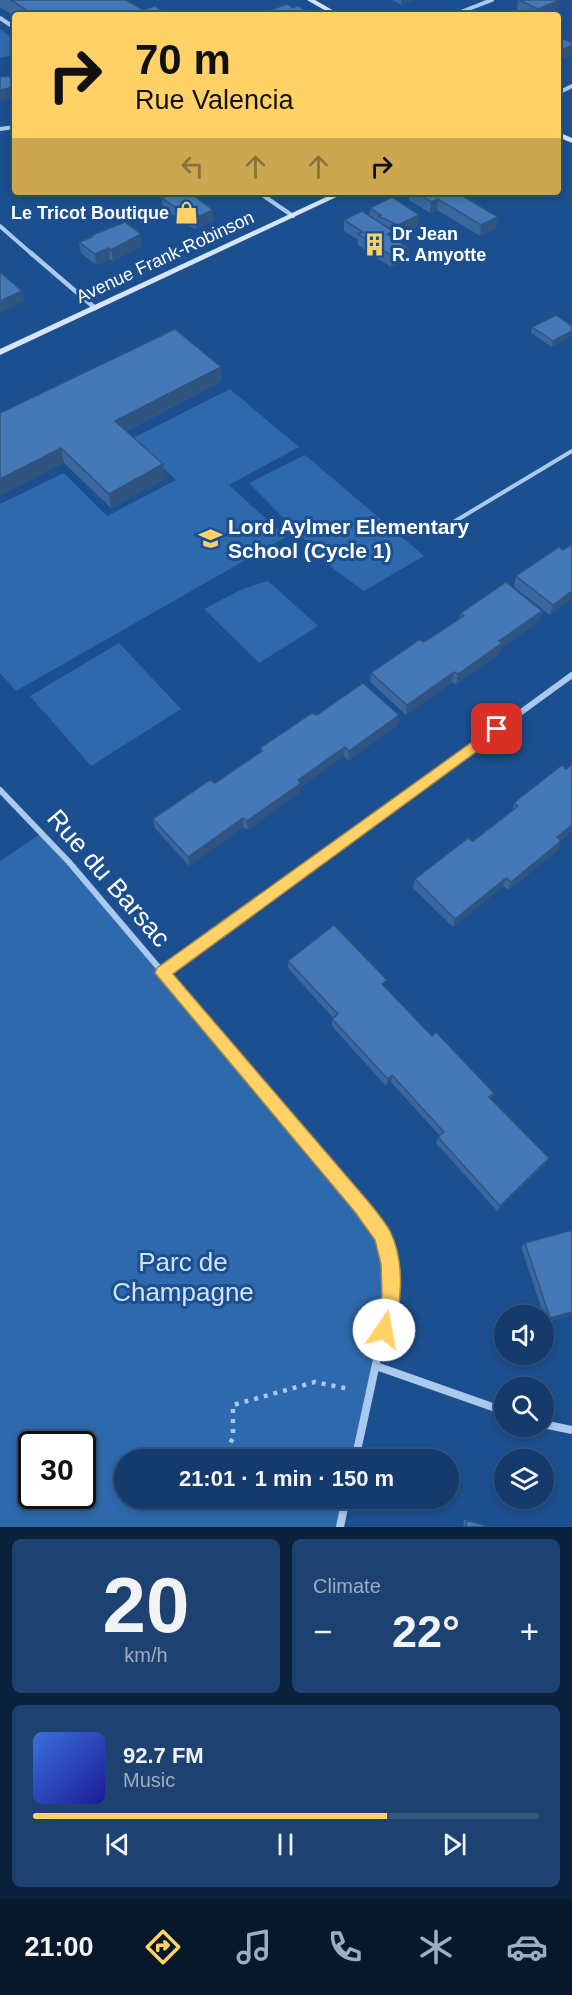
<!DOCTYPE html>
<meta charset="utf-8">
<style>
:root{--surface:#143b6b;--page:#1d4271;--text:#f1f3f6;--muted:#9dadc1;--line:#33557e;--accent:#ffd166}
body{margin:0;font-family:Helvetica,sans-serif;background:var(--page);color:var(--text);height:100vh;display:flex;flex-direction:column;font-size:22px;white-space:nowrap}
*{box-sizing:border-box;margin:0}
p{font-size:20px;color:var(--muted)}
.icon{flex:none;width:33px;height:33px;fill:none;stroke:currentColor;stroke-width:2;stroke-linecap:round;stroke-linejoin:round}
.map{position:relative;height:1527px;overflow:hidden}
.sheet{display:flex;flex-direction:column;gap:12px;padding:12px;background:#0b203b;flex:1}
.sheet>*{flex:none}
.banner{position:absolute;left:12px;top:12px;width:549px;height:183px;border-radius:6px;box-shadow:0 3px 9px #0003,0 0 0 2px var(--line);background:#ffd166;color:#111;overflow:hidden}
.tools{position:absolute;left:494px;top:1305px;display:grid;gap:12px}
.tools a{display:grid;place-items:center;width:60px;height:60px;border-radius:50%;background:var(--surface);box-shadow:0 3px 9px #0003,0 0 0 2px var(--line);font-size:30px}
.speed{position:absolute;left:18px;top:1431px;display:flex;gap:12px;font-size:30px;font-weight:700;text-align:center}
.speed>*{display:grid;place-content:center;width:78px;height:78px;border-radius:50%;background:var(--surface);box-shadow:0 3px 9px #0003,0 0 0 2px var(--line);line-height:1}
.speed .limit{border:3px solid #111;border-radius:9px;background:#fff;color:#111}
.pin{position:absolute;display:grid;place-items:center;width:51px;height:51px;color:#fff;margin:-26px;border-radius:12px;box-shadow:0 3px 9px #0006}
.me{position:absolute;width:66px;margin:-33px;rotate:12deg;stroke-linejoin:round;filter:drop-shadow(0 0 4px #0008)}
.turn{display:flex;align-items:center;gap:21px;height:126px;padding:0 24px;font-size:27px}
.turn .icon{width:78px;height:78px;stroke-width:2.5}
.turn b{display:block;font-size:42px;line-height:51px}
.lanes{display:flex;align-items:center;height:57px;padding:0 24px;background:#0003;justify-content:center;gap:30px;direction:ltr}
.lanes .off{opacity:.35}
.big{font-size:45px;font-weight:600;line-height:1.1}
.sheet .tile{flex:1;display:flex;flex-direction:column;justify-content:center;gap:9px;min-width:0;padding:0 21px;border-radius:9px;background:var(--page)}
.sheet .dial{align-items:center;gap:0}
.dial b{font-size:78px;line-height:1}
.song{display:flex;align-items:center;gap:18px}
.cover{width:72px;height:72px;border-radius:9px;background:linear-gradient(135deg,hsl(220 70% 55%),hsl(240 70% 35%))}
.played{height:6px;border-radius:3px;background:linear-gradient(90deg,var(--accent) 70%,var(--line) 70%)}
.keys{display:flex;justify-content:space-around;direction:ltr}
.heat{display:flex;justify-content:space-between;align-items:center;font-size:33px;direction:ltr}
.sheet .tiles{flex:1;display:grid;gap:12px;grid-template-columns:1fr 1fr}
.tile:last-child{grid-column:span 2}
.trip{position:absolute;left:114px;top:1449px;width:345px;height:60px;border-radius:30px;background:var(--surface);box-shadow:0 3px 9px #0003,0 0 0 2px var(--line);font-weight:600;line-height:60px;text-align:center}
.dock{display:flex;height:96px;justify-content:space-around;align-items:center;background:#08182b;color:var(--muted)}
.dock .icon{width:42px;height:42px}
.dock .selected{color:var(--accent)}
.dock b{font-size:27px;color:var(--text)}
.map>svg:first-child{display:block}
</style>
<div class="map">
<svg width="572" height="1527" viewBox="0 0 572 1527">
<rect width="100%" height="100%" fill="#1b4f8f"/>
<g fill="#2e69ad" fill-rule="evenodd">
<polygon points="0,29 15,40 15,55 0,58"/>
<polygon points="230,389 299,447 229,485 286,537 16,691 0,673 0,504 64,473 107,516 176,480 131,439"/>
<polygon points="305,455 424,556 364,591 336,571 249,483"/>
<polygon points="268,581 318,626 259,663 204,609 242,589"/>
<polygon points="119,643 181,709 91,766 30,696"/>
<path d="M43 832 383 1236 391 1295 355 1459 124 1460V1498L346 1499 340 1527H0V861ZM32 1444H82V1496H32Z"/>
</g>
<g fill="none" stroke-linecap="round" stroke-linejoin="round">
<g stroke="#a9c9ee" stroke-width="4.5" stroke-dasharray="4 6" stroke-linecap="butt">
<polyline points="221,1460 233,1438 233,1405 315,1382 349,1389"/>
<polyline points="168,1501 172,1498"/>
</g>
<polyline stroke="#a9c9ee" stroke-width="4" points="447,526 572,451"/>
<g stroke="#a9c9ee" stroke-width="4">
<polyline points="453,15 492,0"/>
<polyline points="0,18 15,28"/>
<polyline points="558,93 572,86"/>
<polyline points="0,129 15,127"/>
<polyline points="258,192 293,216"/>
<polyline points="0,226 33,255"/>
</g>
<polyline stroke="#a9c9ee" stroke-width="4.5" points="31,253 95,308"/>
<g stroke="#a9c9ee" stroke-width="6">
<polyline points="0,790 69,862 182,995"/>
<polyline points="163,973 572,675"/>
</g>
<g stroke="#a9c9ee" stroke-width="8">
<polyline points="181,994 361,1206 383,1236 390,1264 391,1295 355,1460"/>
<polyline points="376,1366 504,1411"/>
<polyline points="543,1424 572,1430"/>
<polyline points="340,1527 346,1498"/>
</g>
<g fill="#d6e6fa" fill-rule="evenodd">
<polygon points="307,0 315,0 341,15 333,15"/>
<polygon points="558,132 572,138 572,143 558,137"/>
<polygon points="337,192 347,192 0,355 0,349"/>
</g>
</g>
<g fill="#3a679d">
<polygon points="0,0 126,0 143,10 170,15 15,15 15,17 0,7"/>
<polygon points="393,0 414,0 401,5"/>
<polygon points="518,0 558,10 547,15 528,15 517,10"/>
<polygon points="15,148 15,181 10,162 13,161 10,149"/>
<polygon points="153,192 183,192 181,193 213,221 196,229 188,226 163,208 162,199"/>
<polygon points="410,192 456,192 498,217 496,228 480,236 437,210 430,213 409,200"/>
<polygon points="370,208 418,226 397,236 393,234 393,237 409,248 408,259 391,267 358,245 358,240 344,231 344,220 369,216"/>
<polygon points="90,236 142,245 113,261 110,259 96,265 81,253 79,242 90,237"/>
<polygon points="572,326 552,347 531,333 532,327"/>
<polygon points="221,367 222,381 126,431 165,479 111,508 64,463 0,413"/>
<polygon points="572,544 550,615 514,587 516,576 563,550"/>
<polygon points="461,613 539,621 501,648 500,653 456,684 452,682 406,715 370,682 371,673 424,642 459,619"/>
<polygon points="317,715 399,715 398,725 348,760 344,756 300,787 300,792 248,830 243,827 189,866 155,828 153,819 215,783 260,752 260,748"/>
<polygon points="514,803 572,831 561,840 558,850 508,890 503,886 453,927 413,888 415,879 473,841 512,810"/>
<polygon points="288,961 386,988 432,1036 494,1093 491,1099 545,1164 497,1211 436,1143 438,1137 440,1136 391,1082 386,1086 384,1084 332,1026 332,1019 333,1018 288,968"/>
<polygon points="572,1230 572,1315 546,1322 521,1247 525,1243"/>
<polygon points="464,1520 467,1520 489,1527 463,1527"/>
</g>
<g fill="#305480">
<polygon points="401,0 414,0 401,5"/>
<polygon points="560,0 558,10 547,15 537,15 538,9"/>
<polygon points="572,45 572,55 560,61 559,67 558,68 558,52"/>
<polygon points="14,87 15,97 0,101 0,90"/>
<polygon points="163,192 183,192 165,200 163,199"/>
<polygon points="438,199 437,210 430,213 431,202"/>
<polygon points="213,210 213,221 196,229 195,218"/>
<polygon points="419,215 418,226 397,236 398,225"/>
<polygon points="498,217 496,228 480,236 481,225"/>
<polygon points="393,231 392,242 387,234"/>
<polygon points="141,234 142,245 113,261 111,250"/>
<polygon points="109,248 110,259 96,265 95,254"/>
<polygon points="409,248 408,259 391,267 392,256"/>
<polygon points="22,291 24,301 0,313 0,301"/>
<polygon points="572,331 572,336 552,347 553,341"/>
<polygon points="221,367 222,381 117,435 115,421"/>
<polygon points="61,448 64,463 0,496 0,479"/>
<polygon points="163,464 165,479 111,508 109,494"/>
<polygon points="572,591 572,599 550,615 553,605"/>
<polygon points="542,611 539,621 501,648 500,653 456,684 458,674 499,641"/>
<polygon points="454,672 452,682 406,715 407,705"/>
<polygon points="399,715 398,725 348,760 349,751"/>
<polygon points="345,747 344,756 300,787 300,792 248,830 247,821 298,780"/>
<polygon points="243,818 243,827 189,866 188,857"/>
<polygon points="572,825 572,831 554,846 557,837"/>
<polygon points="561,841 558,850 508,890 511,882"/>
<polygon points="506,878 503,886 453,927 455,919"/>
<polygon points="392,1075 391,1082 386,1086 388,1079"/>
<polygon points="549,1158 545,1164 497,1211 500,1206"/>
<polygon points="572,1312 572,1315 546,1322 550,1318"/>
</g>
<g fill="#4478b7" stroke="#305480" stroke-width="1.5">
<polygon points="11,0 126,0 143,10 155,6 170,15 34,15"/>
<polygon points="519,0 560,0 538,9"/>
<polygon points="287,4 293,8 298,6 307,11 304,12 309,15 267,15 263,13"/>
<polygon points="463,11 470,15 453,15"/>
<polygon points="559,37 572,43 572,45 558,52 558,38"/>
<polygon points="10,76 14,87 0,90 0,77"/>
<polygon points="15,148 15,173 14,173 10,162 14,161 10,149"/>
<polygon points="174,192 180,192 185,195 190,193 213,210 195,218 188,216 162,198"/>
<polygon points="415,192 456,192 498,217 481,225 438,199 431,202"/>
<polygon points="392,197 419,215 398,225 378,216 381,215 370,208"/>
<polygon points="362,211 393,231 387,234 409,248 392,256 358,234 363,232 344,220"/>
<polygon points="125,222 141,234 111,250 109,248 95,254 79,242 92,237 90,236"/>
<polygon points="0,272 22,291 0,301"/>
<polygon points="556,315 572,326 572,331 553,341 532,327"/>
<polygon points="175,329 221,367 115,421 163,464 109,494 61,448 0,479 0,413"/>
<polygon points="572,544 572,591 553,605 516,576 559,547 563,550"/>
<polygon points="506,582 542,611 499,641 502,643 458,674 454,672 407,705 371,673 419,640 424,642 464,616 461,613"/>
<polygon points="363,683 399,715 349,751 345,747 298,780 301,783 247,821 243,818 188,857 153,819 210,780 215,783 262,751 260,748 312,713 317,715"/>
<polygon points="572,764 572,825 557,837 561,841 511,882 506,878 455,919 415,879 468,838 473,841 518,806 514,803 516,801 562,765 566,769"/>
<polygon points="334,925 386,979 387,980 382,984 432,1036 436,1032 492,1091 494,1093 489,1097 549,1158 500,1206 438,1137 444,1132 392,1075 388,1079 386,1077 334,1021 332,1019 338,1014 288,961"/>
<polygon points="572,1230 572,1312 550,1318 525,1243"/>
<polygon points="467,1520 489,1527 466,1527"/>
</g>
<path fill="#ffd166" stroke="#a68842" stroke-width="1.5" d="M497 724 502 726 504 729 502 733 173 974 367 1200C375 1210 384 1220 390 1231 405 1261 403 1307 390 1337L384 1340 377 1337 375 1330 382 1295 381 1264 375 1240 355 1212 155 973 157 968Z"/>
<defs>
<symbol id="shop-bare" viewBox="-9 -9 18 18"><path d="M-5-2.5h2.3a2.7 3.5 0 0 1 5.4 0H5L5.5 6h-11ZM-1.5-2.5h3a1.5 2.3 0 0 0-3 0Z" fill="#ffd166" stroke="#1b4f8f" stroke-width="2.5" paint-order="stroke"/></symbol>
<symbol id="building-bare" viewBox="-9 -9 18 18"><path d="M-4-6H4V6H1V3H-1V6H-4ZM-2.5-4.3h1.7v1.8h-1.7ZM.8-4.3h1.7v1.8H.8ZM-2.5-1h1.7V.8h-1.7ZM.8-1h1.7V.8H.8Z" fill="#ffd166" stroke="#1b4f8f" stroke-width="2.5" paint-order="stroke"/></symbol>
<symbol id="school-bare" viewBox="-9 -9 18 18"><path d="M0-5L7-2L0 1L-7-2ZM-4 1L0 2.5L4 1V4Q0 6-4 4Z" fill="#ffd166" stroke="#1b4f8f" stroke-width="2.5" paint-order="stroke"/></symbol>
</defs>
<g fill-rule="evenodd">
<use href="#shop-bare" x="170" y="196" width="33" height="33"/>
<use href="#building-bare" x="358" y="228" width="33" height="33"/>
<use href="#school-bare" x="194" y="522" width="33" height="33"/>
</g>
<g text-anchor="middle" stroke-width="6" stroke-linejoin="round" paint-order="stroke">
<g font-size="18" font-weight="bold" fill="#fff" stroke="#1b4f8f" text-anchor="end">
<text x="169" y="219">Le Tricot Boutique</text>
<text x="392" y="240" text-anchor="start">Dr Jean<tspan x="392" dy="21">R. Amyotte</tspan></text>
</g>
<g font-size="18" fill="#fff" stroke="#1b4f8f">
<text transform="translate(165 257) rotate(-25)" y="6">Avenue Frank-Robinson</text>
</g>
<g font-size="21" font-weight="bold" fill="#fff" stroke="#1b4f8f" text-anchor="start">
<text x="228" y="534">Lord Aylmer Elementary<tspan x="228" dy="24">School (Cycle 1)</tspan></text>
</g>
<g font-size="26" fill="#fff" stroke="#1b4f8f">
<text transform="translate(109 878) rotate(49)" y="9">Rue du Barsac</text>
</g>
<g font-size="26" fill="#cfe3fa" stroke="#1b4f8f">
<text x="183" y="1271">Parc de<tspan x="183" dy="30">Champagne</tspan></text>
</g>
</g>
</svg>
<div class="tools">
<a><svg class="icon" aria-label="sound" viewBox="0 0 24 24"><path d="M4 9h4l5-4v14l-5-4H4zM17 9q2 3 0 6"/></svg></a>
<a><svg class="icon" aria-label="search" viewBox="0 0 24 24"><circle cx="10" cy="10" r="6"/><path d="M15 15l6 6"/></svg></a>
<a><svg class="icon" aria-label="layers" viewBox="0 0 24 24"><path d="M12 4l9 5-9 5-9-5zM3 14l9 5 9-5"/></svg></a>
</div>
<div class="speed"><div class="limit">30</div></div>
<div class="pin" style="left:497px;top:729px;background:#d93025"><svg class="icon" aria-label="arrive" viewBox="0 0 24 24"><path d="M6 21V4h12l-3 4 3 4H6"/></svg></div>
<svg class="me" style="left:384px;top:1330px" viewBox="-20 -20 40 40"><circle r="19" fill="#fff"/><path d="M0-13L10 11 0 6-10 11z" fill="#ffd166"/></svg>
<div class="trip">21:01 · 1 min · 150 m</div>
<div class="banner">
<div class="turn"><svg class="icon" aria-label="right" viewBox="0 0 24 24"><path d="M7 20v-9h11M14 6l5 5-5 5"/></svg><div><b>70 m</b>Rue Valencia</div></div>
<div class="lanes"><svg class="icon off" aria-label="left" viewBox="0 0 24 24"><path d="M17 20v-9H6M10 6l-5 5 5 5"/></svg><svg class="icon off" aria-label="ahead" viewBox="0 0 24 24"><path d="M12 20V5M6 11l6-6 6 6"/></svg><svg class="icon off" aria-label="ahead" viewBox="0 0 24 24"><path d="M12 20V5M6 11l6-6 6 6"/></svg><svg class="icon" aria-label="right" viewBox="0 0 24 24"><path d="M7 20v-9h11M14 6l5 5-5 5"/></svg></div>
</div>
</div>
<section class="sheet">
<div class="tiles">
<div class="tile dial"><b>20</b><p>km/h</p></div>
<div class="tile"><p>Climate</p>
<div class="heat"><a>−</a><b class="big">22°</b><a>+</a></div>
</div>
<div class="tile">
<div class="song"><i class="cover"></i><div><b>92.7 FM</b><p>Music</p></div></div>
<div class="played"></div>
<div class="keys"><svg class="icon" aria-label="previous" viewBox="0 0 24 24"><path d="M18 5L8 12l10 7zM5 5v14"/></svg><svg class="icon" aria-label="pause" viewBox="0 0 24 24"><path d="M8 5v14M16 5v14"/></svg><svg class="icon" aria-label="next" viewBox="0 0 24 24"><path d="M6 5l10 7-10 7zM19 5v14"/></svg></div>
</div>
</div>
</section>
<nav class="dock">
<b>21:00</b>
<svg class="icon selected" aria-label="directions" viewBox="0 0 24 24"><path d="M12 3l9 9-9 9-9-9zM9 14v-3h6M13 9l2 2-2 2"/></svg>
<svg class="icon" aria-label="music" viewBox="0 0 24 24"><path d="M9 18V5l10-2v13"/><circle cx="6" cy="18" r="3"/><circle cx="16" cy="16" r="3"/></svg>
<svg class="icon" aria-label="phone" viewBox="0 0 24 24"><path d="M5 4h4l2 5-3 2q2 4 5 5l2-3 5 2v4C11 20 4 13 5 4z"/></svg>
<svg class="icon" aria-label="climate" viewBox="0 0 24 24"><path d="M12 3v18M4 7l16 10M4 17L20 7"/></svg>
<svg class="icon" aria-label="car" viewBox="0 0 24 24"><path d="M5 17H2v-5l4-1 3-4h7l3 4 3 1v5h-3M9 17h6M6 11h13"/><circle cx="7" cy="17" r="2"/><circle cx="17" cy="17" r="2"/></svg>
</nav>
